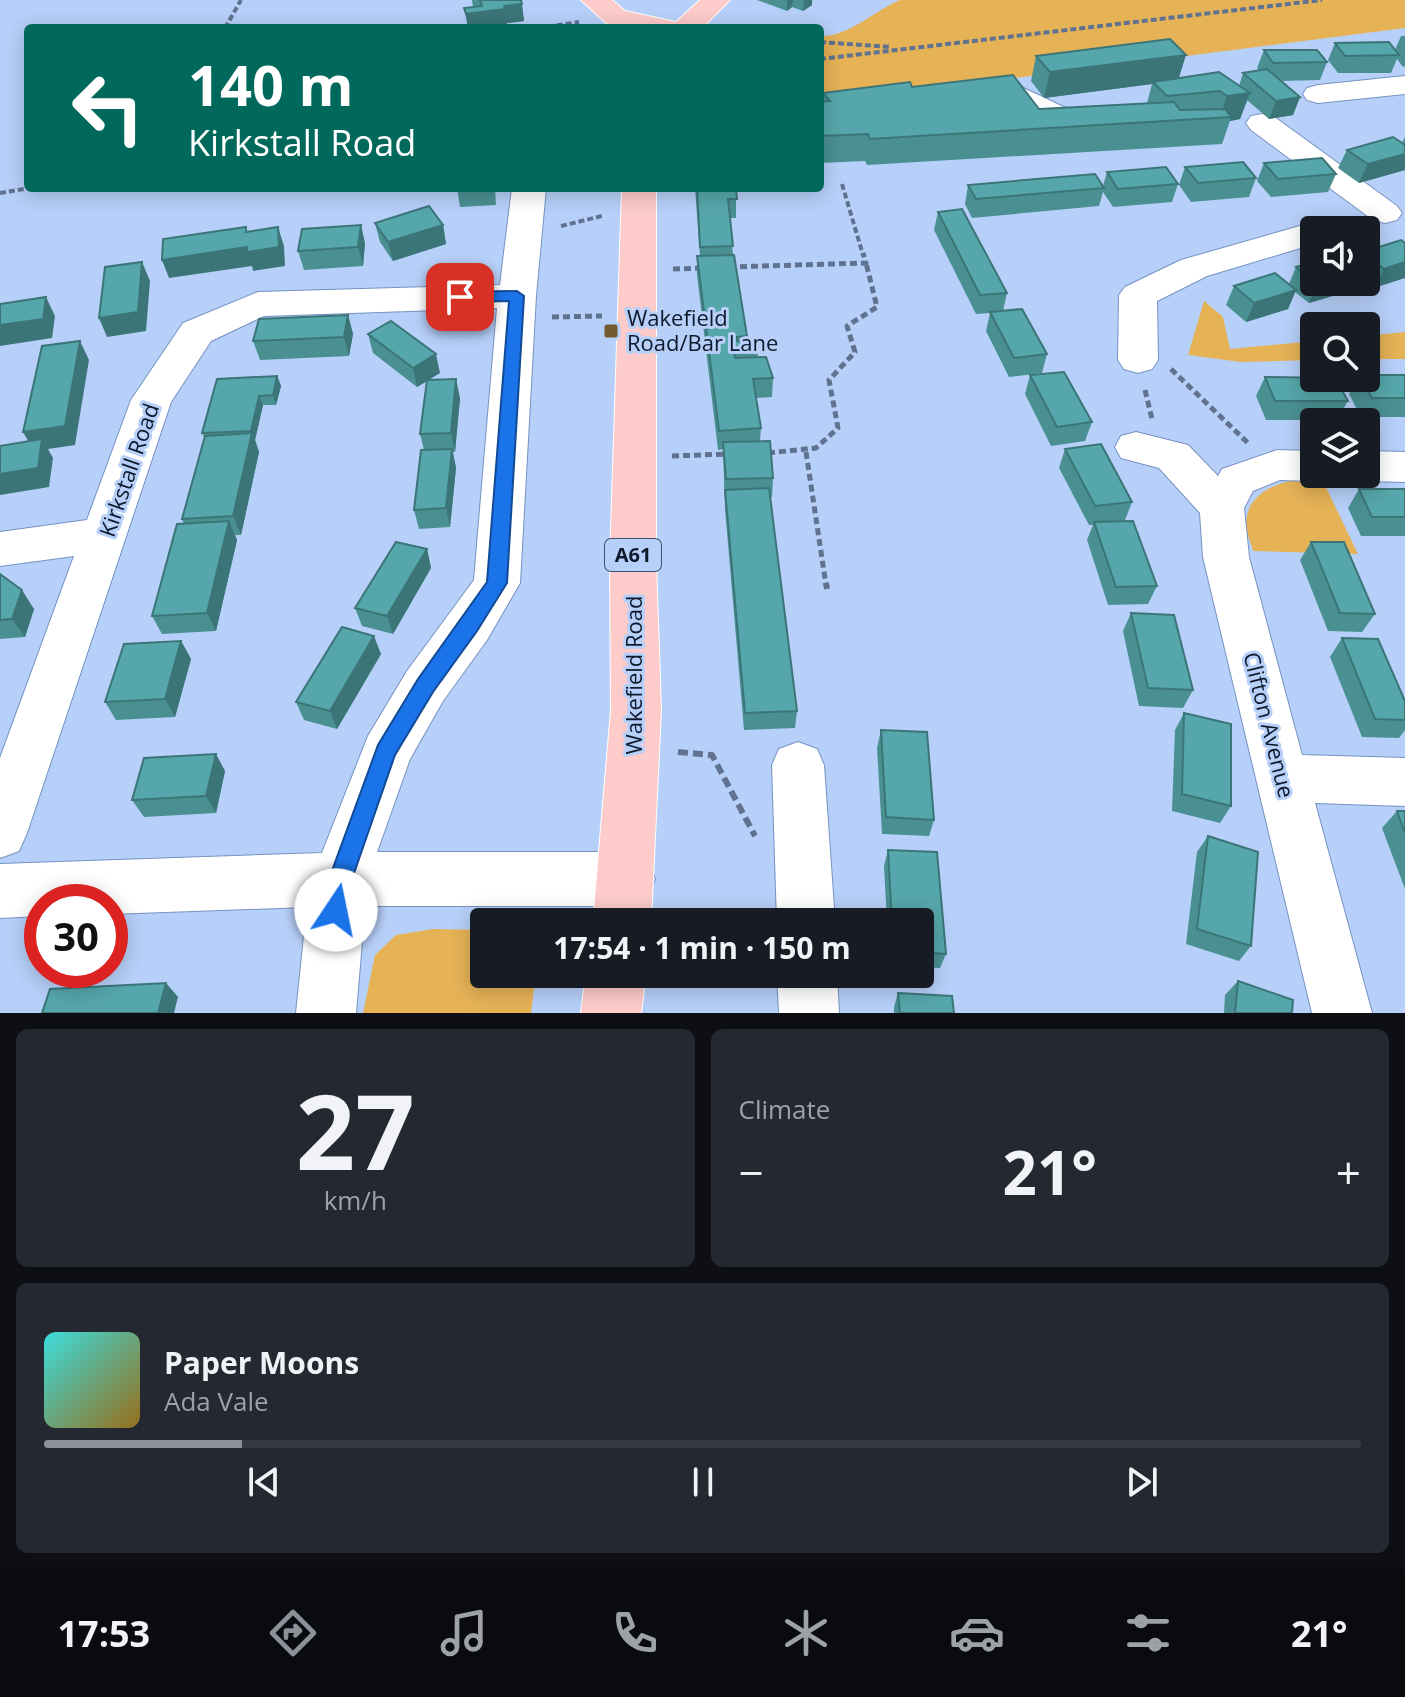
<!DOCTYPE html>
<meta charset="utf-8">
<style>
:root{--surface:#171b24;--page:#242831;--text:#f1f3f6;--muted:#9ea1a6;--line:#363941;--accent:#8c9099}
body{margin:0;font-family:"Open Sans",sans-serif;background:var(--page);color:var(--text);height:100vh;display:flex;flex-direction:column;font-size:30px;white-space:nowrap}
*{box-sizing:border-box;margin:0}
p{font-size:26px;color:var(--muted)}
.icon{flex:none;width:44px;height:44px;fill:none;stroke:currentColor;stroke-width:2;stroke-linecap:round;stroke-linejoin:round}
.map{position:relative;height:1013px;overflow:hidden}
.sheet{display:flex;flex-direction:column;gap:16px;padding:16px;background:#0d0f14;flex:1}
.sheet>*{flex:none}
.guide{position:absolute;left:24px;top:24px;width:800px;height:168px;border-radius:8px;box-shadow:0 4px 20px #0003;background:#00695c;color:#fff;overflow:hidden}
.buttons{position:absolute;left:1300px;top:216px;display:grid;gap:16px}
.buttons a{display:grid;place-items:center;width:80px;height:80px;border-radius:8px;background:var(--surface);box-shadow:0 4px 20px #0003;font-size:40px}
.speed{position:absolute;left:24px;top:884px;display:flex;gap:16px;font-size:40px;font-weight:700;text-align:center}
.speed>*{display:grid;place-content:center;width:104px;height:104px;border-radius:50%;background:var(--surface);box-shadow:0 4px 20px #0003;line-height:1}
.speed .limit{border:12px solid #d22;background:#fff;color:#111}
.pin{position:absolute;display:grid;place-items:center;width:68px;height:68px;color:#fff;margin:-34px;border-radius:16px;box-shadow:0 4px 12px #0006}
.me{position:absolute;width:88px;margin:-44px;rotate:11deg;stroke-linejoin:round;filter:drop-shadow(0 0 6px #0008)}
.turn{display:flex;align-items:center;gap:28px;height:168px;padding:0 32px;font-size:36px}
.turn .icon{width:104px;height:104px;stroke-width:2.5}
.turn b{display:block;font-size:56px;line-height:68px}
.big{font-size:60px;font-weight:700;line-height:1.1}
.sheet .widget{flex:1;display:flex;flex-direction:column;justify-content:center;gap:12px;min-width:0;padding:0 28px;border-radius:12px;background:var(--page)}
.sheet .dial{align-items:center;gap:0}
.dial b{font-size:104px;line-height:1}
.song{display:flex;align-items:center;gap:24px}
.cover{width:96px;height:96px;border-radius:12px;background:linear-gradient(135deg,hsl(180 70% 55%),hsl(40 70% 35%))}
.played{height:8px;border-radius:4px;background:linear-gradient(90deg,var(--accent) 15%,var(--line) 15%)}
.keys{display:flex;justify-content:space-around;direction:ltr}
.heat{display:flex;justify-content:space-between;align-items:center;font-size:44px;direction:ltr}
.sheet .tiles{flex:1;display:grid;gap:16px;grid-template-columns:1fr 1fr}
.widget:last-child{grid-column:span 2}
.trip{position:absolute;left:470px;top:908px;width:464px;height:80px;border-radius:8px;background:var(--surface);box-shadow:0 4px 20px #0003;font-weight:700;line-height:80px;text-align:center}
.tabs{display:flex;height:128px;justify-content:space-around;align-items:center;background:#090b0e;color:var(--muted)}
.tabs .icon{width:56px;height:56px}
.tabs .on{color:var(--accent)}
.tabs b{font-size:36px;color:var(--text)}
.map>svg:first-child{display:block}
</style>
<div class="map">
<svg width="1405" height="1013" viewBox="0 0 1405 1013">
<rect width="100%" height="100%" fill="#b7d0f9"/>
<g fill="#e5b256">
<path d="M900 0H1405V28L820 103V36C847 38 875 10 900 0Z"/>
<polygon points="1204,301 1223,317 1230,349 1314,341 1314,360 1241,362 1188,355"/>
<polygon points="1405,332 1405,359 1366,359 1366,336"/>
<path d="M1321 477 1358 554 1253 551C1251 543 1246 533 1246 525 1246 486 1292 478 1321 477Z"/>
<polygon points="433,929 484,930 484,974 536,974 531,1013 363,1013 375,955 396,935"/>
</g>
<g fill="none" stroke-linecap="round" stroke-linejoin="round">
<defs>
<g id="minor">
<polygon points="1405,76 1405,94 1318,103 1307,100 1303,94 1307,88 1318,85"/>
<path d="M1013 83 1070 110 1102 108 1113 110 1118 117 1113 124C1056 138 1057 121 1011 103 998 98 981 105 967 101L963 95 967 89Z"/>
<polygon points="1262,114 1273,116 1397,206 1402,213 1397,220 1385,223 1373,220 1251,130 1246,123 1251,116"/>
<polygon points="512,188 546,188 536,296 520,583 487,640 443,701 410,759 377,852 627,852 647,860 655,879 647,898 627,906 365,906 356,1013 296,1013 307,907 110,914 110,902 42,902 42,916 0,918 0,864 322,853 368,736 407,671 474,580 497,308 264,316 211,341 171,402 27,833 19,851 0,858 0,758 74,556 0,566 0,532 87,520 131,400 183,323 258,292 500,285"/>
<polygon points="1314,222 1326,226 1329,230 1314,230 1314,244 1207,276 1157,301 1158,360 1152,369 1138,373 1124,369 1118,360 1119,295 1125,287 1181,260"/>
<polygon points="1136,432 1188,445 1218,476 1222,469 1277,450 1314,451 1314,474 1331,474 1314,481 1280,480 1253,491 1244,508 1249,557 1302,755 1405,758 1405,806 1315,803 1372,1013 1312,1013 1203,557 1200,513 1159,468 1121,458 1115,447 1121,436"/>
<polygon points="1366,451 1405,452 1405,482 1366,481 1351,477 1349,474 1366,474"/>
<polygon points="798,742 817,749 824,765 835,922 777,922 772,765 779,749"/>
<polygon points="777,974 837,974 839,1013 779,1013"/>
</g>
<g id="major">
<polygon points="581,0 612,0 625,11 676,22 700,0 730,0 702,28 616,25 606,23"/>
<polygon points="622,188 656,188 656,561 661,710 651,922 593,922 611,710 610,561"/>
<polygon points="586,974 646,974 641,1013 581,1013"/>
</g>
</defs>
<use href="#minor" stroke="#7592c2" stroke-width="2"/>
<use href="#major" stroke="#fff" stroke-width="2"/>
<g stroke="#60728f" stroke-width="4" stroke-dasharray="6 3" stroke-linecap="butt">
<polyline points="225,28 241,0"/>
<polyline points="539,28 579,22"/>
<polyline points="820,42 891,47"/>
<polyline points="820,59 1322,0"/>
<polyline points="842,184 863,255"/>
<polyline points="0,193 29,188"/>
<polyline points="561,226 602,216"/>
</g>
<g stroke="#60728f" stroke-width="5" stroke-dasharray="7 4" stroke-linecap="butt">
<polyline points="729,267 866,263 863,253"/>
<polyline points="673,269 703,268"/>
<polyline points="552,317 602,316"/>
<polyline points="1171,369 1248,443"/>
<polyline points="1145,390 1152,419"/>
<polyline points="806,452 826,585"/>
<polyline points="768,453 816,448 838,428 829,380 855,352 847,326 877,307 866,263"/>
<polyline points="672,456 730,454"/>
</g>
<g stroke="#60728f" stroke-width="6" stroke-dasharray="10 5" stroke-linecap="butt">
<polyline points="826,583 827,589"/>
<polyline points="678,752 712,755 755,836"/>
</g>
<use href="#minor" fill="#fff" fill-rule="evenodd"/>
<use href="#major" fill="#fccbca" fill-rule="evenodd"/>
</g>
<g fill="#4a9093">
<polygon points="472,0 521,0 524,21 507,23 507,27 498,28 468,28 464,8 473,7"/>
<polygon points="757,0 812,0 812,5 803,11 792,7 787,11"/>
<polygon points="1401,36 1405,36 1405,66 1403,67 1397,59 1391,73 1338,73 1328,60 1335,43 1395,50"/>
<polygon points="1264,50 1327,62 1320,80 1281,81 1300,97 1293,115 1269,119 1247,100 1240,119 1230,121 1222,144 867,165 865,161 820,163 820,102 823,102 823,93 912,87 1039,109 1147,103 1152,84 1044,98 1031,81 1036,56 1179,78 1239,86 1243,73 1259,70 1257,68"/>
<polygon points="1405,137 1405,170 1359,183 1338,168 1347,150 1402,143"/>
<polygon points="1264,163 1336,174 1328,192 1271,197 1257,181"/>
<polygon points="1185,167 1256,178 1249,197 1191,202 1179,185"/>
<polygon points="1107,172 1178,184 1172,202 1113,207 1103,192 1099,206 972,218 965,204 968,185 1103,186"/>
<polygon points="457,188 495,188 496,205 460,207"/>
<polygon points="695,188 736,188 736,218 730,218 733,255 746,340 758,352 758,357 773,378 772,397 756,398 761,428 760,441 773,478 772,497 770,497 797,711 795,728 744,730 725,509 723,449 718,450 697,275 697,256 700,256"/>
<polygon points="938,212 1007,293 1003,311 1047,354 1042,373 1009,377 986,331 990,313 976,314 934,230"/>
<polygon points="375,223 443,225 446,244 393,261 380,242"/>
<polygon points="365,243 363,266 304,270 298,251"/>
<polygon points="1405,243 1374,288 1366,281 1366,251"/>
<polygon points="1296,267 1314,282 1353,282 1349,291 1309,303 1295,292 1288,309 1246,322 1226,305 1234,286 1289,284"/>
<polygon points="348,315 353,334 349,356 260,360 253,341"/>
<polygon points="368,334 440,373 427,380 460,398 455,452 453,452 456,468 450,527 419,529 414,510 424,450 420,434 427,381 417,387 373,353"/>
<polygon points="1030,375 1092,422 1085,441 1051,446 1025,394"/>
<polygon points="1405,375 1405,417 1361,417 1349,394 1357,378"/>
<polygon points="277,376 281,386 276,405 263,405 255,440 259,452 241,535 235,535 237,540 216,631 162,634 152,616 184,524 182,519 205,439 202,433"/>
<polygon points="1265,377 1348,401 1337,420 1266,420 1256,396"/>
<polygon points="1065,449 1132,502 1125,520 1157,586 1148,604 1108,605 1087,540 1093,525 1089,525 1059,468"/>
<polygon points="1359,489 1405,489 1405,536 1361,536 1348,508"/>
<polygon points="1311,542 1375,614 1362,632 1328,631 1300,560"/>
<polygon points="427,549 431,568 393,634 362,626 355,608"/>
<polygon points="0,574 34,609 25,637 0,639"/>
<polygon points="1131,613 1193,690 1183,708 1139,706 1123,631"/>
<polygon points="1342,638 1405,701 1405,730 1399,738 1362,737 1330,657"/>
<polygon points="181,641 191,659 175,717 116,720 105,702"/>
<polygon points="381,654 337,729 304,720 296,702"/>
<polygon points="1184,713 1231,806 1220,823 1172,811 1175,730"/>
<polygon points="881,730 934,820 929,836 882,834 877,748"/>
<polygon points="225,771 216,813 144,817 132,800"/>
<polygon points="1397,811 1405,811 1405,889 1382,828"/>
<polygon points="1208,836 1251,946 1239,961 1186,944 1197,852"/>
<polygon points="888,850 946,954 940,968 920,967 920,922 887,922 884,866"/>
<polygon points="1238,981 1292,1013 1224,1013 1225,995"/>
<polygon points="898,993 954,1013 894,1013 894,1007"/>
</g>
<g fill="#3c7578">
<polygon points="787,0 793,0 792,7 787,11"/>
<polygon points="804,0 812,0 812,5 803,11"/>
<polygon points="522,4 524,21 507,23 507,27 498,28 468,28 466,14 504,6"/>
<polygon points="1186,55 1178,81 1153,82 1152,84 1044,98 1050,72"/>
<polygon points="1250,93 1240,119 1230,121 1231,117 1219,118 1227,96"/>
<polygon points="1300,97 1293,115 1269,119 1276,101"/>
<polygon points="1405,154 1405,170 1359,183 1368,164"/>
<polygon points="361,225 365,243 363,266 358,247"/>
<polygon points="443,225 446,244 393,261 388,242"/>
<polygon points="278,227 284,246 285,266 253,271 252,266 169,278 162,260"/>
<polygon points="142,262 150,281 146,331 107,337 99,318"/>
<polygon points="1405,262 1405,278 1374,288 1384,269"/>
<polygon points="1325,282 1353,282 1349,291 1309,303 1317,284"/>
<polygon points="1296,290 1288,309 1246,322 1254,303"/>
<polygon points="46,297 55,316 52,338 0,346 0,325"/>
<polygon points="348,315 353,334 349,356 344,337"/>
<polygon points="80,341 89,360 75,445 48,449 53,458 49,487 0,495 0,474 34,451 23,432"/>
<polygon points="436,354 440,373 417,387 413,368"/>
<polygon points="277,376 281,386 276,405 273,395"/>
<polygon points="456,379 460,398 455,452 451,433"/>
<polygon points="259,396 263,405 255,440 259,452 241,535 233,516 252,434 251,431"/>
<polygon points="452,449 456,468 450,527 446,508"/>
<polygon points="229,521 237,540 216,631 207,613"/>
<polygon points="427,549 431,568 393,634 387,616"/>
<polygon points="22,590 34,609 25,637 12,619"/>
<polygon points="374,636 381,654 337,729 330,711"/>
<polygon points="181,641 191,659 175,717 165,699"/>
<polygon points="216,754 225,771 216,813 206,796"/>
<polygon points="166,983 178,997 174,1013 158,1013"/>
</g>
<g fill="#56a7ab" stroke="#3c7578" stroke-width="2">
<polygon points="480,0 521,0 522,4 504,6 505,9 466,14 464,8 482,6"/>
<polygon points="1170,39 1186,55 1050,72 1036,56"/>
<polygon points="1389,42 1399,55 1345,56 1335,43"/>
<polygon points="1264,50 1317,50 1327,62 1273,63"/>
<polygon points="1267,69 1300,97 1276,101 1243,73"/>
<polygon points="1219,72 1250,93 1227,96 1220,91 1167,96 1153,82"/>
<polygon points="1013,75 1039,109 1174,102 1180,110 1225,109 1231,117 870,139 868,134 820,136 820,102 830,101 823,93 910,82 912,87"/>
<polygon points="1393,137 1405,145 1405,154 1368,164 1347,150"/>
<polygon points="1322,158 1336,174 1278,179 1264,163"/>
<polygon points="1243,162 1256,178 1198,183 1185,167"/>
<polygon points="1166,167 1178,184 1118,189 1107,172"/>
<polygon points="1095,174 1104,188 976,199 968,185"/>
<polygon points="697,188 736,188 737,199 728,199 733,246 700,247"/>
<polygon points="429,206 443,225 388,242 375,223"/>
<polygon points="962,209 1007,293 980,295 938,212"/>
<polygon points="361,225 358,247 298,251 302,229"/>
<polygon points="246,227 246,232 278,227 279,247 247,252 247,247 162,260 163,239"/>
<polygon points="1401,240 1405,243 1405,262 1384,269 1366,255 1366,251"/>
<polygon points="734,255 747,336 737,337 737,341 757,340 758,352 734,353 735,358 766,357 773,378 753,379 761,428 719,431 697,256"/>
<polygon points="142,262 138,312 99,318 105,267"/>
<polygon points="1314,262 1314,281 1296,267"/>
<polygon points="1275,273 1296,290 1254,303 1234,286"/>
<polygon points="46,297 43,319 0,325 0,304"/>
<polygon points="1022,309 1047,354 1014,358 990,312"/>
<polygon points="348,315 344,337 253,341 259,319"/>
<polygon points="391,321 436,354 413,368 368,334"/>
<polygon points="80,341 65,426 23,432 42,346"/>
<polygon points="1064,372 1092,422 1057,427 1030,375"/>
<polygon points="1366,375 1405,375 1405,398 1372,398 1361,378 1366,378"/>
<polygon points="277,376 273,395 259,396 251,431 202,433 217,379"/>
<polygon points="1265,377 1335,378 1348,401 1275,401"/>
<polygon points="456,379 451,433 420,434 427,380"/>
<polygon points="252,433 233,516 182,519 205,436"/>
<polygon points="42,439 38,468 0,474 0,446"/>
<polygon points="770,441 773,478 726,479 723,442"/>
<polygon points="1101,444 1132,502 1095,506 1065,449"/>
<polygon points="452,449 446,508 414,510 421,450"/>
<polygon points="769,488 797,711 745,713 725,490"/>
<polygon points="1359,489 1405,489 1405,517 1372,517"/>
<polygon points="229,521 207,613 152,616 177,524"/>
<polygon points="1133,521 1157,586 1116,587 1094,522"/>
<polygon points="396,542 427,549 387,616 355,608"/>
<polygon points="1311,542 1344,542 1375,614 1340,613"/>
<polygon points="0,574 22,590 12,619 0,620"/>
<polygon points="1131,613 1174,615 1193,690 1148,688"/>
<polygon points="342,627 374,636 330,711 296,702"/>
<polygon points="1342,638 1378,639 1405,701 1405,720 1375,719"/>
<polygon points="181,641 165,699 105,702 124,644"/>
<polygon points="1184,713 1231,724 1231,806 1182,794"/>
<polygon points="881,730 927,732 934,820 886,817"/>
<polygon points="216,754 206,796 132,800 144,758"/>
<polygon points="1397,811 1405,811 1405,833"/>
<polygon points="1208,836 1258,852 1251,946 1197,929"/>
<polygon points="888,850 937,852 946,954 920,952 920,922 892,922"/>
<polygon points="1238,981 1293,1000 1292,1013 1235,1013"/>
<polygon points="166,983 158,1013 42,1013 50,989"/>
<polygon points="898,993 952,996 954,1013 900,1013"/>
</g>
<polygon fill="#1a73e8" stroke="#114b97" stroke-width="2" points="517,291 524,296 507,583 477,631 433,692 395,755 352,879 344,918 336,921 327,918 324,910 329,879 378,745 418,679 487,582 509,301 460,302 453,297 460,292"/>
<rect fill="#73592b" stroke="#b7d0f9" stroke-width="3" x="603" y="323" width="16" height="16" rx="4"/>
<g text-anchor="middle" stroke-width="6" stroke-linejoin="round" paint-order="stroke">
<rect fill="#b7d0f9" stroke="#415069" stroke-width="2" x="605" y="539" width="56" height="32" rx="6"/>
<g font-size="20" font-weight="bold" fill="#0e192b">
<text x="633" y="562">A61</text>
</g>
<g font-size="22" fill="#0e192b" stroke="#b7d0f9" text-anchor="start">
<text x="627" y="326">Wakefield<tspan x="627" dy="25">Road/Bar Lane</tspan></text>
</g>
<g font-size="22" fill="#0e192b" stroke="#b7d0f9">
<text transform="translate(129 470) rotate(-71)" y="8">Kirkstall Road</text>
<text transform="translate(634 675) rotate(-90)" y="8">Wakefield Road</text>
<text transform="translate(1269 725) rotate(76)" y="8">Clifton Avenue</text>
</g>
</g>
</svg>
<div class="buttons">
<a><svg class="icon" aria-label="sound" viewBox="0 0 24 24"><path d="M4 9h4l5-4v14l-5-4H4zM17 9q2 3 0 6"/></svg></a>
<a><svg class="icon" aria-label="search" viewBox="0 0 24 24"><circle cx="10" cy="10" r="6"/><path d="M15 15l6 6"/></svg></a>
<a><svg class="icon" aria-label="layers" viewBox="0 0 24 24"><path d="M12 4l9 5-9 5-9-5zM3 14l9 5 9-5"/></svg></a>
</div>
<div class="speed"><div class="limit">30</div></div>
<div class="pin" style="left:460px;top:297px;background:#d93025"><svg class="icon" aria-label="arrive" viewBox="0 0 24 24"><path d="M6 21V4h12l-3 4 3 4H6"/></svg></div>
<svg class="me" style="left:336px;top:910px" viewBox="-20 -20 40 40"><circle r="19" fill="#fff"/><path d="M0-13L10 11 0 6-10 11z" fill="#1a73e8"/></svg>
<div class="trip">17:54 · 1 min · 150 m</div>
<div class="guide">
<div class="turn"><svg class="icon" aria-label="left" viewBox="0 0 24 24"><path d="M17 20v-9H6M10 6l-5 5 5 5"/></svg><div><b>140 m</b>Kirkstall Road</div></div>
</div>
</div>
<section class="sheet">
<div class="tiles">
<div class="widget dial"><b>27</b><p>km/h</p></div>
<div class="widget"><p>Climate</p>
<div class="heat"><a>−</a><b class="big">21°</b><a>+</a></div>
</div>
<div class="widget">
<div class="song"><i class="cover"></i><div><b>Paper Moons</b><p>Ada Vale</p></div></div>
<div class="played"></div>
<div class="keys"><svg class="icon" aria-label="previous" viewBox="0 0 24 24"><path d="M18 5L8 12l10 7zM5 5v14"/></svg><svg class="icon" aria-label="pause" viewBox="0 0 24 24"><path d="M8 5v14M16 5v14"/></svg><svg class="icon" aria-label="next" viewBox="0 0 24 24"><path d="M6 5l10 7-10 7zM19 5v14"/></svg></div>
</div>
</div>
</section>
<nav class="tabs">
<b>17:53</b>
<svg class="icon on" aria-label="directions" viewBox="0 0 24 24"><path d="M12 3l9 9-9 9-9-9zM9 14v-3h6M13 9l2 2-2 2"/></svg>
<svg class="icon" aria-label="music" viewBox="0 0 24 24"><path d="M9 18V5l10-2v13"/><circle cx="6" cy="18" r="3"/><circle cx="16" cy="16" r="3"/></svg>
<svg class="icon" aria-label="phone" viewBox="0 0 24 24"><path d="M5 4h4l2 5-3 2q2 4 5 5l2-3 5 2v4C11 20 4 13 5 4z"/></svg>
<svg class="icon" aria-label="climate" viewBox="0 0 24 24"><path d="M12 3v18M4 7l16 10M4 17L20 7"/></svg>
<svg class="icon" aria-label="car" viewBox="0 0 24 24"><path d="M5 17H2v-5l4-1 3-4h7l3 4 3 1v5h-3M9 17h6M6 11h13"/><circle cx="7" cy="17" r="2"/><circle cx="17" cy="17" r="2"/></svg>
<svg class="icon" aria-label="filters" viewBox="0 0 24 24"><path d="M4 7h16M4 17h16"/><circle cx="9" cy="7" r="2"/><circle cx="15" cy="17" r="2"/></svg>
<b>21°</b>
</nav>
